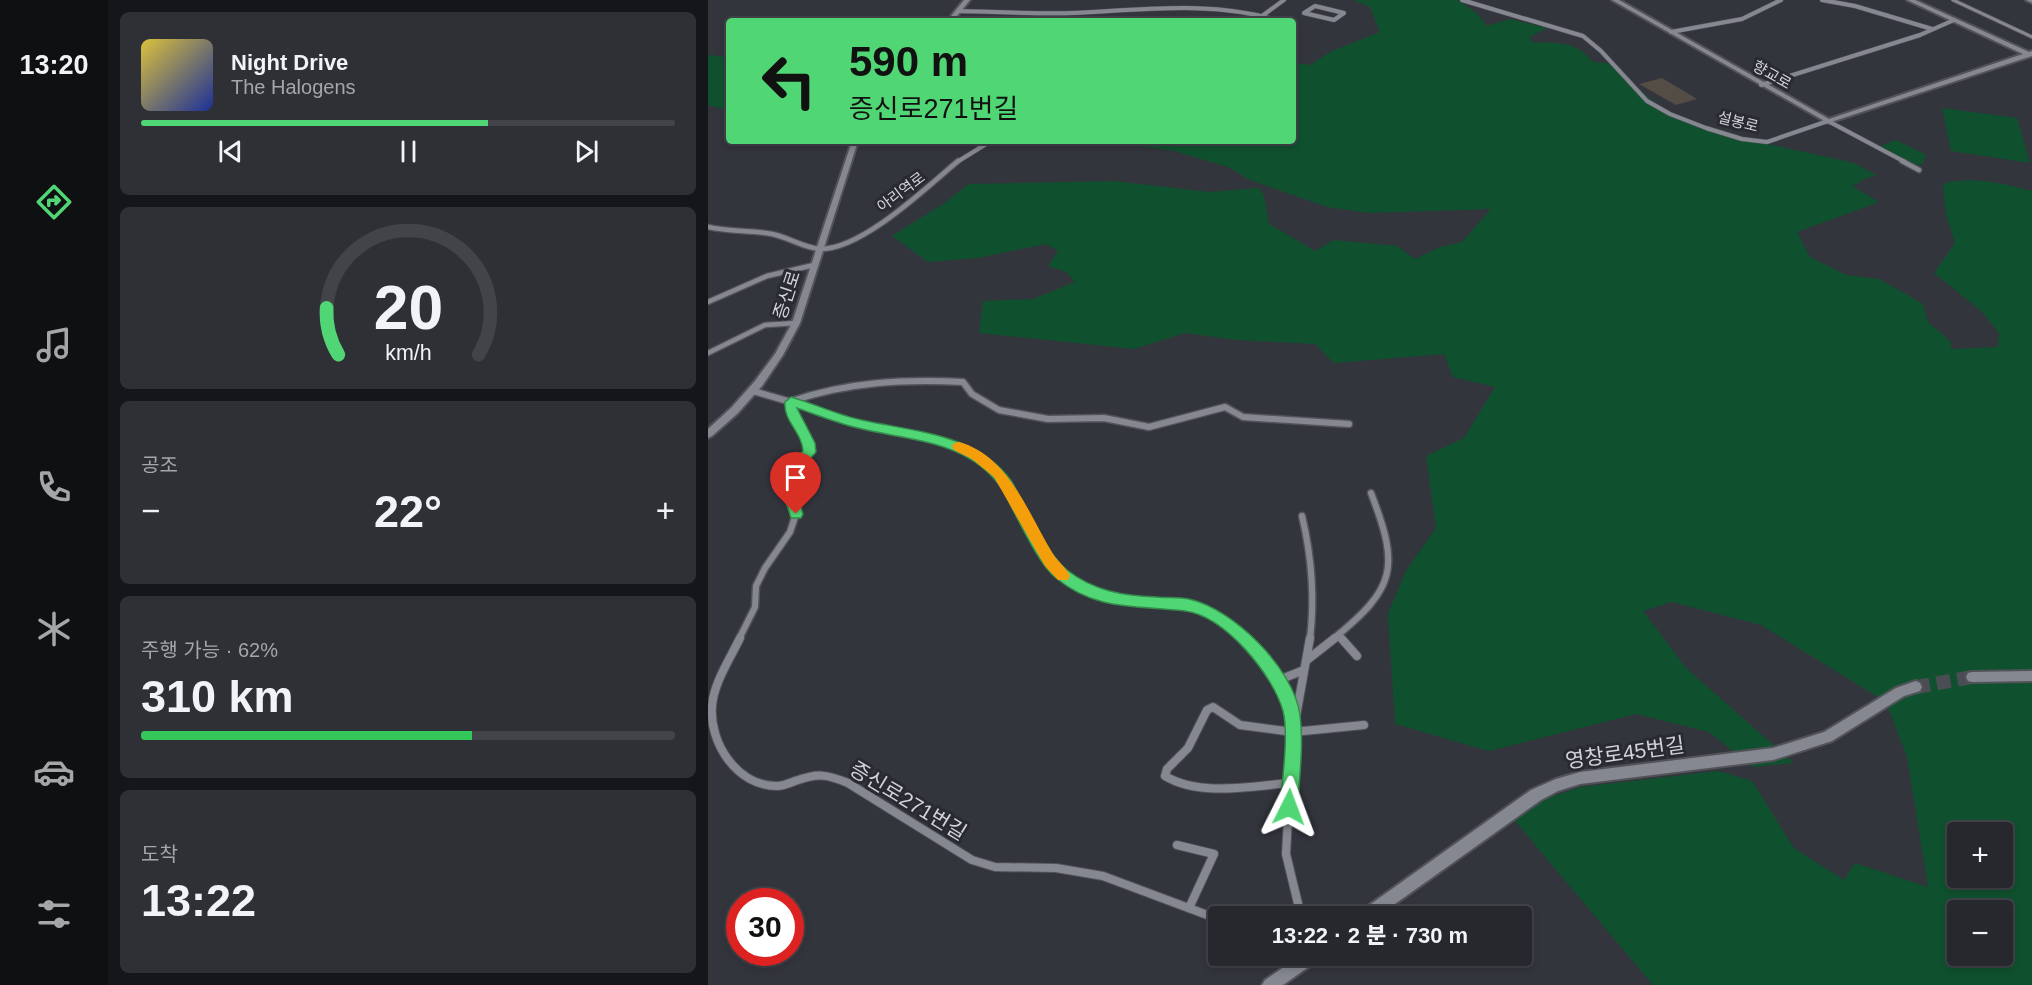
<!DOCTYPE html>
<html lang="ko">
<meta charset="utf-8">
<style>
:root{--surface:#26282e;--page:#2e3036;--text:#f1f3f6;--muted:#a4a6aa;--line:#42444a;--accent:#50d674}
body{margin:0;font-family:Arial,"Noto Sans KR",sans-serif;background:var(--page);color:var(--text);height:100vh;display:flex;flex-direction:column;font-size:22px;white-space:nowrap}
*{box-sizing:border-box;margin:0}
p{font-size:20px;color:var(--muted)}
.icon{flex:none;width:33px;height:33px;fill:none;stroke:currentColor;stroke-width:2;stroke-linecap:round;stroke-linejoin:round}
.map{position:relative;flex:1;overflow:hidden}
.sheet{display:flex;flex-direction:column;gap:12px;padding:12px;background:#151619;width:600px}
.sheet>*{flex:none}
.top-card{position:absolute;left:18px;top:18px;width:570px;height:126px;border-radius:6px;box-shadow:0 3px 9px #0003,0 0 0 2px var(--line);background:#50d674;color:#111;overflow:hidden}
.tools{position:absolute;left:1239px;top:822px;display:grid;gap:12px}
.tools a{display:grid;place-items:center;width:66px;height:66px;border-radius:6px;background:var(--surface);box-shadow:0 3px 9px #0003,0 0 0 2px var(--line);font-size:30px}
.speed{position:absolute;left:18px;top:888px;display:flex;gap:12px;font-size:30px;font-weight:700;text-align:center}
.speed>*{display:grid;place-content:center;width:78px;height:78px;border-radius:50%;background:var(--surface);box-shadow:0 3px 9px #0003,0 0 0 2px var(--line);line-height:1}
.speed .limit{border:9px solid #d22;background:#fff;color:#111}
.pin{position:absolute;display:grid;place-items:center;width:51px;height:51px;color:#fff;margin:-62px -26px;border-radius:50% 50% 50% 0;rotate:-45deg;box-shadow:0 0 6px #0007}
.pin .icon{rotate:45deg}
.me{position:absolute;width:66px;margin:-33px;rotate:3deg;stroke-linejoin:round;filter:drop-shadow(0 0 4px #0008)}
.turn{display:flex;align-items:center;gap:21px;height:126px;padding:0 24px;font-size:27px}
.turn .icon{width:78px;height:78px;stroke-width:2.5}
.turn b{display:block;font-size:42px;line-height:51px}
.big{font-size:45px;font-weight:800;line-height:1.1}
.sheet .tile{flex:1;display:flex;flex-direction:column;justify-content:center;gap:9px;min-width:0;padding:0 21px;border-radius:9px;background:var(--page)}
.sheet .dial{align-items:center;gap:0}
.dial svg{height:156px;overflow:visible;fill:none;stroke:var(--line);stroke-width:7;stroke-linecap:round;text-anchor:middle}
.dial text{fill:var(--text);stroke:none}
.song{display:flex;align-items:center;gap:18px}
.cover{width:72px;height:72px;border-radius:9px;background:linear-gradient(135deg,hsl(50 70% 55%),hsl(230 70% 35%))}
.played{height:6px;border-radius:3px;background:linear-gradient(90deg,var(--accent) 65%,var(--line) 65%)}
.keys{display:flex;justify-content:space-around;direction:ltr}
.heat{display:flex;justify-content:space-between;align-items:center;font-size:33px;direction:ltr}
.charge{height:9px;border-radius:4px;background:linear-gradient(90deg,#34c759 62%,var(--line) 0)}
.trip{position:absolute;left:500px;top:906px;width:324px;height:60px;border-radius:6px;background:var(--surface);box-shadow:0 3px 9px #0003,0 0 0 2px var(--line);font-weight:800;line-height:60px;text-align:center}
main{display:flex;flex:1;min-height:0}
.tabs{display:flex;flex-direction:column;width:108px;justify-content:space-around;align-items:center;background:#0f1012;color:var(--muted)}
.tabs .icon{width:42px;height:42px}
.tabs .on{color:var(--accent)}
.tabs b{font-size:27px;color:var(--text)}
.map>svg:first-child{display:block}
</style>
<main>
<nav class="tabs">
<b>13:20</b>
<svg class="icon on" aria-label="directions" viewBox="0 0 24 24"><path d="M12 3l9 9-9 9-9-9zM9 14v-3h6M13 9l2 2-2 2"/></svg>
<svg class="icon" aria-label="music" viewBox="0 0 24 24"><path d="M9 18V5l10-2v13"/><circle cx="6" cy="18" r="3"/><circle cx="16" cy="16" r="3"/></svg>
<svg class="icon" aria-label="phone" viewBox="0 0 24 24"><path d="M5 4h4l2 5-3 2q2 4 5 5l2-3 5 2v4C11 20 4 13 5 4z"/></svg>
<svg class="icon" aria-label="climate" viewBox="0 0 24 24"><path d="M12 3v18M4 7l16 10M4 17L20 7"/></svg>
<svg class="icon" aria-label="car" viewBox="0 0 24 24"><path d="M5 17H2v-5l4-1 3-4h7l3 4 3 1v5h-3M9 17h6M6 11h13"/><circle cx="7" cy="17" r="2"/><circle cx="17" cy="17" r="2"/></svg>
<svg class="icon" aria-label="filters" viewBox="0 0 24 24"><path d="M4 7h16M4 17h16"/><circle cx="9" cy="7" r="2"/><circle cx="15" cy="17" r="2"/></svg>
</nav>
<section class="sheet">
<div class="tile">
<div class="song"><i class="cover"></i><div><b>Night Drive</b><p>The Halogens</p></div></div>
<div class="played"></div>
<div class="keys"><svg class="icon" aria-label="previous" viewBox="0 0 24 24"><path d="M18 5L8 12l10 7zM5 5v14"/></svg><svg class="icon" aria-label="pause" viewBox="0 0 24 24"><path d="M8 5v14M16 5v14"/></svg><svg class="icon" aria-label="next" viewBox="0 0 24 24"><path d="M6 5l10 7-10 7zM19 5v14"/></svg></div>
</div>
<div class="tile dial"><svg viewBox="0 0 100 80">
<path d="M14 69A42 42 0 1 1 86 69"/>
<path d="M14 69A42 42 0 0 1 8 45" stroke="#50d674"/>
<text x="50" y="56" font-size="32" font-weight="700">20</text>
<text x="50" y="72" font-size="11">km/h</text>
</svg></div>
<div class="tile"><p>공조</p>
<div class="heat"><a>−</a><b class="big">22°</b><a>+</a></div>
</div>
<div class="tile"><p>주행 가능 · 62%</p><b class="big">310 km</b><div class="charge"></div></div>
<div class="tile"><p>도착</p><b class="big">13:22</b></div>
</section>
<div class="map">
<svg width="1324" height="985" viewBox="0 0 1324 985">
<rect width="100%" height="100%" fill="#33353d"/>
<g fill="#0f512e" fill-rule="evenodd">
<path d="M646 0H749L769 13 779 26 802 19 839 28 822 37 823 42C850 43 867 40 885 62L900 63 964 117 1014 134 1146 163 1168 175 1151 181 1153 182 1144 186 1171 202 1089 232 1102 257 1138 275 1171 279 1215 304 1220 322 1243 342V349L1290 347 1291 333 1273 311 1226 273 1247 243 1238 215 1235 184C1262 175 1297 184 1324 191V985H945L807 821 837 799 872 787 1010 771 1044 781 1086 848 1136 880 1147 863 1220 887 1199 757 1178 702 1053 625 964 602 935 611 978 668 1086 763 1045 767 1001 732 928 714 781 751 687 724 680 613 699 569 728 528 718 456 756 438 787 387 745 377 736 354 626 363 607 344 528 340 477 333 426 349 271 333 275 301 325 299 367 282 358 272 340 266 350 251 338 244 269 258 220 262 184 236 235 204 261 184 406 181 501 192 551 188 556 196 561 224 607 251 626 240 689 246 707 259 732 247 754 242 783 209 661 213 619 207 542 180 520 167 466 151 400 141H585V63L602 65 622 52 672 32 662 7ZM1250 832H1294V878H1250ZM1250 910H1294V956H1250Z"/>
<polygon points="0,55 21,57 21,110 0,105"/>
<polygon points="1234,108 1309,118 1322,163 1243,151"/>
<polygon points="1188,140 1218,155 1215,163 1209,166 1172,146"/>
</g>
<polygon fill="#534d46" points="954,78 989,99 968,105 931,84"/>
<g fill="none" stroke-linecap="round" stroke-linejoin="round">
<polyline stroke="#4b4d54" stroke-width="14" stroke-dasharray="14 7" stroke-linecap="butt" points="1208,687 1264,677"/>
<defs>
<polyline id="pedestrian" points="1245,0 1324,37"/>
<g id="minor-far3">
<polyline points="754,0 875,36 893,51 939,101 962,114 998,128 1034,139 1059,142 1120,121 1197,162"/>
<polyline points="1114,0 1147,6 1224,29"/>
<polygon points="607,6 636,13 626,20 596,13"/>
<path d="M250 11C288 12 327 14 365 13 432 10 507 0 571 21"/>
<polyline points="547,21 576,0"/>
<polyline points="963,32 1034,19 1073,0"/>
<polyline points="1053,85 1212,35 1246,20"/>
<polyline points="249,162 283,141"/>
</g>
<g id="minor-far2">
<polyline points="1194,161 1211,170"/>
<path d="M0 227C21 232 43 230 64 234 80 237 96 248 112 249 154 250 220 186 250 161"/>
<polyline points="0,302 59,276 106,265"/>
<polyline points="0,353 57,325 88,323"/>
</g>
<g id="minor-far1">
<path d="M84 401C140 382 196 379 255 382L264 394 291 410 340 419 396 418 441 427 517 407 535 417 641 424"/>
<path d="M83 402C105 409 127 418 149 424 204 439 262 434 299 485 312 509 330 551 348 569 408 628 478 577 537 639"/>
<path d="M594 516C604 558 607 597 602 639"/>
<polyline points="630,635 634,639"/>
<path d="M31 639 47 607 48 586 57 568 82 532 88 514 79 483 83 472 101 452C98 434 83 421 83 402L45 391"/>
<path d="M625 639C688 588 692 568 663 493"/>
</g>
<g id="minor">
<path d="M32 638C22 659 6 682 4 706 1 743 29 786 69 786 75 786 82 783 87 781 110 773 118 774 140 783L264 860 287 867 348 868 395 876 510 919"/>
<polyline points="536,638 566,675 582,711 585,732 578,854 593,916"/>
<polyline points="633,638 649,656"/>
<polyline points="599,660 627,638"/>
<polyline points="571,680 596,670"/>
<polyline points="587,722 602,638"/>
<path d="M582 783C543 786 492 797 457 776L459 769 480 748 499 710 505 707 532 725 585 732 656 725"/>
<polyline points="469,845 506,854 481,908"/>
<polyline points="591,956 599,959 599,956"/>
</g>
<g id="tertiary">
<polygon points="256,0 262,0 245,21 239,21"/>
<polygon points="904,0 911,0 1121,119 1315,54 1199,0 1207,0 1321,52 1324,51 1324,56 1120,123"/>
<polygon points="1318,0 1324,0 1324,3"/>
<polygon points="144,141 150,141 92,323 75,355 54,386 30,413 4,436 0,438 0,429 23,408 47,381 67,354 84,323"/>
<polygon points="1324,671 1324,681 1264,682 1260,681 1258,677 1260,673 1264,672"/>
<polygon points="1208,681 1212,683 1214,687 1212,691 1196,696 1124,741 1065,760 872,784 850,791 833,800 670,916 651,916 653,911 823,790 848,779 872,772 1065,748 1116,732 1188,688"/>
<polygon points="592,956 612,956 609,961 575,985 554,985 557,980"/>
</g>
</defs>
<use href="#pedestrian" stroke="#525359" stroke-width="4.5"/>
<use href="#minor-far3" stroke="#525359" stroke-width="5"/>
<use href="#minor-far2" stroke="#525359" stroke-width="7"/>
<use href="#minor-far1" stroke="#525359" stroke-width="9"/>
<use href="#minor" stroke="#525359" stroke-width="10"/>
<use href="#tertiary" stroke="#525359" stroke-width="4"/>
<use href="#pedestrian" stroke="#868891" stroke-width="3"/>
<use href="#minor-far3" stroke="#868891" stroke-width="4"/>
<use href="#minor-far2" stroke="#868891" stroke-width="4.5"/>
<use href="#minor-far1" stroke="#868891" stroke-width="6"/>
<use href="#minor" stroke="#868891" stroke-width="8"/>
<use href="#tertiary" fill="#868891" fill-rule="evenodd"/>
</g>
<path fill="#50d674" stroke="#348b4b" stroke-width="1.5" d="M83 397C107 404 130 415 154 420 207 432 269 433 304 482 316 504 340 556 359 570 386 591 416 596 449 597 459 598 471 597 481 599 526 609 586 669 592 715 596 745 591 777 590 807L587 813 581 815 575 813 572 807C574 781 581 735 575 711 565 675 517 616 477 611 430 605 389 612 348 578 329 563 307 512 294 489 261 440 202 441 150 428 129 423 109 415 89 408L107 443 108 452 89 474 86 483 95 514 93 518H83L72 483 78 468 95 451C94 432 75 421 77 402Z"/>
<path fill="#f59e0b" d="M251 442C301 456 320 513 345 554 350 562 358 567 362 576L360 580H350L337 566 286 477 264 459 246 450 244 446 246 443Z"/>
<g text-anchor="middle" stroke-width="6" stroke-linejoin="round" paint-order="stroke">
<g font-size="15" fill="#d2d3d8" stroke="#292b32">
<text transform="translate(1064 75) rotate(29)" y="5">향교로</text>
<text transform="translate(1030 122) rotate(14)" y="5">설봉로</text>
<text transform="translate(193 192) rotate(-37)" y="5">아리역로</text>
</g>
<g font-size="18" fill="#d2d3d8" stroke="#292b32">
<text transform="translate(79 295) rotate(-72)" y="6">증신로</text>
</g>
<g font-size="21" fill="#d2d3d8" stroke="#292b32">
<text transform="translate(917 753) rotate(-8)" y="7">영창로45번길</text>
<text transform="translate(200 801) rotate(31)" y="7">증신로271번길</text>
</g>
</g>
</svg>
<div class="tools">
<a>+</a>
<a>−</a>
</div>
<div class="speed"><div class="limit">30</div></div>
<div class="pin" style="left:88px;top:514px;background:#d93025"><svg class="icon" aria-label="arrive" viewBox="0 0 24 24"><path d="M6 21V4h12l-3 4 3 4H6"/></svg></div>
<svg class="me" style="left:581px;top:807px" viewBox="-20 -20 40 40"><path d="M0-17L14 15 0 8-14 15z" fill="#50d674" stroke="#fff" stroke-width="4"/></svg>
<div class="trip">13:22 · 2 분 · 730 m</div>
<div class="top-card">
<div class="turn"><svg class="icon" aria-label="left" viewBox="0 0 24 24"><path d="M17 20v-9H6M10 6l-5 5 5 5"/></svg><div><b>590 m</b>증신로271번길</div></div>
</div>
</div>
</main>
